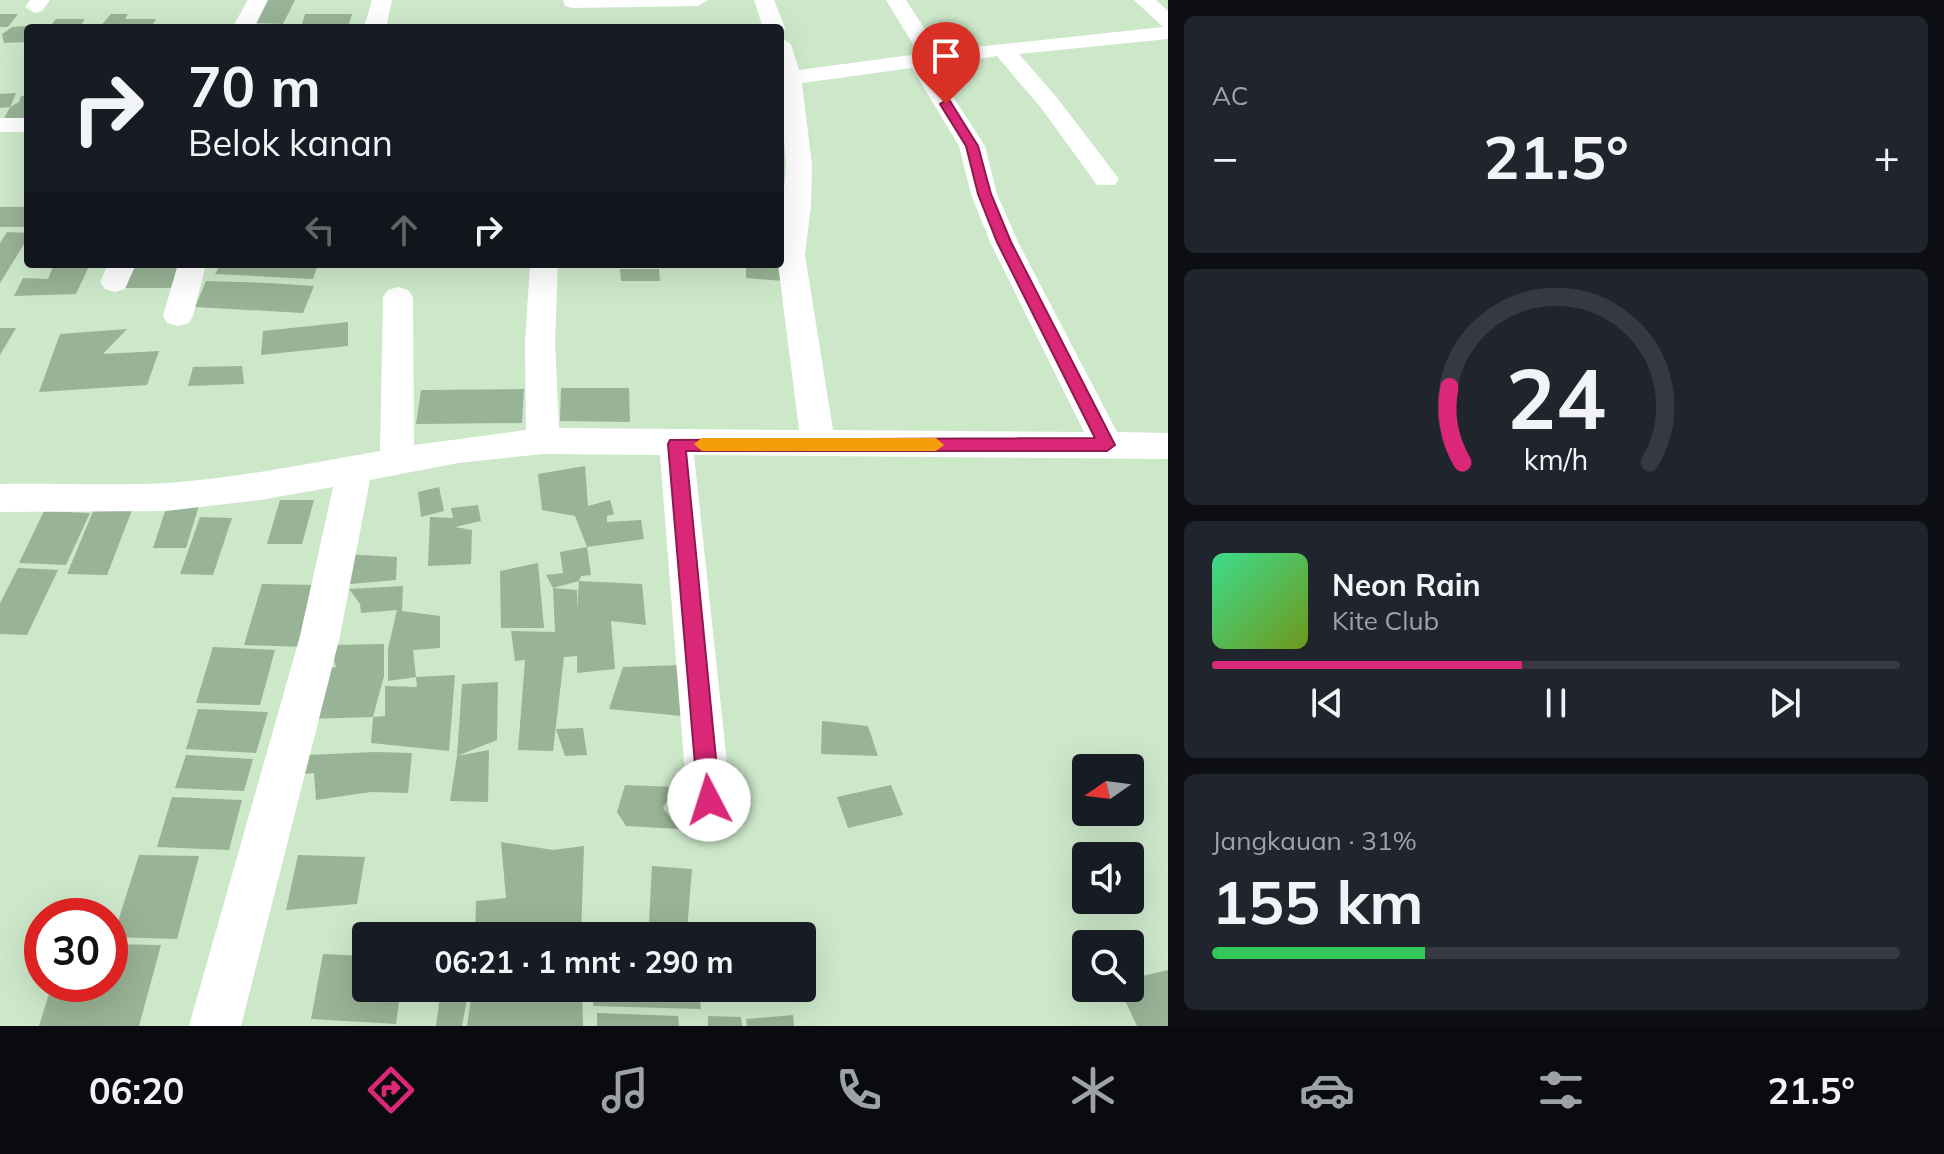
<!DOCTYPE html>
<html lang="id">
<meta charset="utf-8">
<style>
:root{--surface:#171b24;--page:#20242c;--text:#f1f3f6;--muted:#9ea1a6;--line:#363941;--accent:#db2777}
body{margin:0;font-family:Mulish,sans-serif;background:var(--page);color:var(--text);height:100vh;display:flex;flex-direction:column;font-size:30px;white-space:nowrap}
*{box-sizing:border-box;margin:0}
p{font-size:26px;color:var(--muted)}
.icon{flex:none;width:44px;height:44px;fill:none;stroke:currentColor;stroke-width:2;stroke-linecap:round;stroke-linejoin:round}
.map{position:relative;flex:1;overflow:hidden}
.panel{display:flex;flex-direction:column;gap:16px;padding:16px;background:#0d0f14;width:776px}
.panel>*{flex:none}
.top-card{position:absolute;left:24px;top:24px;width:760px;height:244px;border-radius:8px;box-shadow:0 8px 32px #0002;background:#171b24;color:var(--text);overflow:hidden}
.needle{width:52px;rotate:256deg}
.controls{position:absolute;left:1072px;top:754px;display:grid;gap:16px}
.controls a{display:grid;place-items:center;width:72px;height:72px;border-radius:8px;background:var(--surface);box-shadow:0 8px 32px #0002;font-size:40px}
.speed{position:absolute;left:24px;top:898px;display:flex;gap:16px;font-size:40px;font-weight:700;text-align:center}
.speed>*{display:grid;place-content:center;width:104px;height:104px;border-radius:50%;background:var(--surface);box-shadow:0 8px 32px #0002;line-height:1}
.speed .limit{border:12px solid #d22;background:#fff;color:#111}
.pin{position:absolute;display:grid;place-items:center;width:68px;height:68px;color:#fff;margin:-82px -34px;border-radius:50% 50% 50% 0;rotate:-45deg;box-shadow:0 0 8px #0007}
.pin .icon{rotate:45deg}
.me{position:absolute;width:88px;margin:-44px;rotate:355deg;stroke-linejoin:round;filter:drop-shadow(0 0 6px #0008)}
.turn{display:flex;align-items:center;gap:28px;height:168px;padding:0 32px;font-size:36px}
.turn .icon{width:104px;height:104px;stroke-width:2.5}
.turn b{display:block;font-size:56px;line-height:68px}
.lanes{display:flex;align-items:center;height:76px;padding:0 32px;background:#0003;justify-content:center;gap:40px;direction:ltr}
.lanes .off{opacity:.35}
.big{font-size:60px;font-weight:700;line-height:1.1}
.panel .tile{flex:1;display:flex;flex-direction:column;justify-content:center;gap:12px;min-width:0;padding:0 28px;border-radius:12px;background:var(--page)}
.panel .dial{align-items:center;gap:0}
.dial svg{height:208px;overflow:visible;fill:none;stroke:var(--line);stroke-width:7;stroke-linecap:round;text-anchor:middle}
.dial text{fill:var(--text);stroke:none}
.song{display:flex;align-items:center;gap:24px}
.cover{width:96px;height:96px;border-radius:12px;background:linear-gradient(135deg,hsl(150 70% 55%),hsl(80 70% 35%))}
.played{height:8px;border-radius:4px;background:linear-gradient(90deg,var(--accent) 45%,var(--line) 45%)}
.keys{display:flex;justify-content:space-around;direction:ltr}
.heat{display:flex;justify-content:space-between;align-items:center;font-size:44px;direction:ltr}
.charge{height:12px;border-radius:6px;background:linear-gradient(90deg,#34c759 31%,var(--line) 0)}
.trip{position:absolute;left:352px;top:922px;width:464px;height:80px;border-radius:8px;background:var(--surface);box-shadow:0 8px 32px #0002;font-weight:700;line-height:80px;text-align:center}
.menu{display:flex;height:128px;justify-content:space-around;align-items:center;background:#090b0e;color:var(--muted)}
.menu .icon{width:56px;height:56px}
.menu .active{color:var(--accent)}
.menu b{font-size:36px;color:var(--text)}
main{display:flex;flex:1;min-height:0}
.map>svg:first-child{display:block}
</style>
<main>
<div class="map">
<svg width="1168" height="1026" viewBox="0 0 1168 1026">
<rect width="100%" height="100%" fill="#cce8c9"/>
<g fill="#98b395">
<polygon points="263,0 295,0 283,24 251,23"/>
<polygon points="0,14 18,14 8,27 0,27"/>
<polygon points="111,14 128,14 125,19 156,19 151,28 99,28"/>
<polygon points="305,14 352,14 349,24 302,24"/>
<polygon points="56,19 85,19 79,28 49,28"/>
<polygon points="28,26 28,42 4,43 2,34 12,27"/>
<polygon points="16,93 10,107 19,102 21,96 28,95 28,117 24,123 1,124 10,107 0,108 0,94"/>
<polygon points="0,207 28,207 27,227 0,227"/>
<polygon points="7,232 28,233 28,238 0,283 0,243"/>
<polygon points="54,264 90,264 76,294 14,296 23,278 48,279"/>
<polygon points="126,264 180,264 171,288 115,288"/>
<polygon points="221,264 318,264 313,279 215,274"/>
<polygon points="746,265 782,268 783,281 746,278"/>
<polygon points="620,269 659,269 660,281 621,281"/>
<polygon points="206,281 268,283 314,286 303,313 195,307"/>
<polygon points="348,322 348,346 261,355 263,331"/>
<polygon points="0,328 16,328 0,355"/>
<polygon points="127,329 103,354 159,351 147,385 39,392 60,334"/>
<polygon points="242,366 244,384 188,386 193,367"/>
<polygon points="561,388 629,388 630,422 560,421"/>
<polygon points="524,389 522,423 416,424 421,390"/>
<polygon points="585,466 588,506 610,500 614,514 607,516 607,522 641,520 644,539 587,547 591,575 581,576 579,581 553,588 577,590 577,609 579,581 642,584 646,625 611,621 615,669 577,673 577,656 564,657 553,751 518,750 525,660 515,661 511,631 555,632 553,588 546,575 563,573 560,552 587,547 575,516 542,510 538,474"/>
<polygon points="439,487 444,511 421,517 418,492"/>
<polygon points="280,500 314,500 302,544 267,544"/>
<polygon points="168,502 200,502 186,548 153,548"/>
<polygon points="96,504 134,505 107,575 67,574"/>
<polygon points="478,505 481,521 455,527 472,530 471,564 428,566 430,517 453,518 451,508"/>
<polygon points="44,511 90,513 66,565 19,563"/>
<polygon points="200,517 232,518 213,575 180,574"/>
<polygon points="344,554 397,557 396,580 339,585"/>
<polygon points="538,563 544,628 501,628 500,571"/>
<polygon points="18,568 58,570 27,635 0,634 0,603"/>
<polygon points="262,584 318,585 304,647 244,645"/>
<polygon points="403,586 402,611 440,616 440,648 413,650 416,677 388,681 388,649 397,610 361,613 360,604 349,589"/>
<polygon points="384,644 384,676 373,717 305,719 322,670 336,667 330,645"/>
<polygon points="213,647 275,650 260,705 196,703"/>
<polygon points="682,665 682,716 609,709 623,667"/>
<polygon points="455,675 449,751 371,743 373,717 385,716 385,686 417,687 416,677"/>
<polygon points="498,682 497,740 457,756 489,750 488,802 450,801 457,756 462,684"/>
<polygon points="198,709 268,712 256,753 186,749"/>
<polygon points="822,721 868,726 878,756 821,754"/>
<polygon points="583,728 587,755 565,756 556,729"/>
<polygon points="375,752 412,753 408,793 371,792 316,800 314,773 304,774 307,755"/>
<polygon points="186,755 253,759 244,791 175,788"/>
<polygon points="625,785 675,787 663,808 679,829 626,826 617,812"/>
<polygon points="891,785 903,815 848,828 837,797"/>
<polygon points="172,797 242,800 229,850 157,847"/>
<polygon points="501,842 553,850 584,846 581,936 475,936 476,901 506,898"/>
<polygon points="139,855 199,856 177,939 113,937"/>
<polygon points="298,855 365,857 357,904 286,910"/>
<polygon points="652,866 692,869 687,930 649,924"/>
<polygon points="687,930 698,936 595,936 595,933"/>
<polygon points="110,944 161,945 139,1026 39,1026 52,984 110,984"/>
<polygon points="323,954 366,956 366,988 401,988 396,1024 311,1019"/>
<polygon points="1168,970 1168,1026 1137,1026 1119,988 1130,988 1130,979"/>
<polygon points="441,988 469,988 462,1026 436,1026"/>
<polygon points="524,988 582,988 583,1026 467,1026 471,999"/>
<polygon points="594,988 699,988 701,1009 593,1006"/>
<polygon points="597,1013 678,1016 679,1026 597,1026"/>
<polygon points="793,1015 794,1026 747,1026 746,1019"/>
<polygon points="708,1016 741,1017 742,1026 708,1026"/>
</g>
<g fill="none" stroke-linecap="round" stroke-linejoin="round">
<g fill="#fff" fill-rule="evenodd">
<polygon points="30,0 50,0 42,11 35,13 25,7"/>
<polygon points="248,0 268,0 254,28 232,28"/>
<polygon points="372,0 392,0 386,28 364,28"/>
<polygon points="563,0 708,0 698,6 572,8 565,6"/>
<polygon points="754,0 774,0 785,28 782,33 780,28 763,28"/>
<path d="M886 0H906L939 51 1163 27 1134 0H1156L1168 11V39L1019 54 1058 99 1119 179 1115 185H1097L1042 109 997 56 933 66 985 146 997 194 1018 242 1117 432 1168 433V459L694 455 731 800 725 816 709 822 693 816 687 800 660 455 543 454 458 463 370 480 340 636 241 1026H189L300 636 333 487 261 500 166 511 0 512V484C55 483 112 486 167 483 239 478 311 463 380 451L383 297 388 290 398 287 408 290 413 297 414 445 526 430 525 342 530 264H558L555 342 559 428 799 430 778 264 786 165 780 87V37L791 44 799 70 919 54ZM912 68 959 146 971 194 990 242 1084 432 833 430 805 255 811 206 812 165 802 83Z"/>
<rect x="0" y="118" width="28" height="14"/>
<polygon points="108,264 136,264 125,289 115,292 105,289 100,282"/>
<polygon points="178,264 206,264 193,316 189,323 178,326 167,323 163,316"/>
</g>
</g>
<polygon fill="#db2777" stroke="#8e194d" stroke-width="2" points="946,100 950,101 978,146 991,194 1011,242 1115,445 1107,451 686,451 720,800 717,808 709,811 701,808 698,800 668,444 670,440 1095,438 997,242 978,194 966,146 940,104"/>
<polygon fill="#f59e0b" points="702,438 936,438 944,445 936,451 702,451 694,444"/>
</svg>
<div class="controls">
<a><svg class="needle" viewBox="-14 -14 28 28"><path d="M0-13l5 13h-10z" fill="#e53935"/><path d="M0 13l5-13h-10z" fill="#9ea1a6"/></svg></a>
<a><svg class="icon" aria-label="sound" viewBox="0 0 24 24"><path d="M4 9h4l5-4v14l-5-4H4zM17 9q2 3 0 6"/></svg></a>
<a><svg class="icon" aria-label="search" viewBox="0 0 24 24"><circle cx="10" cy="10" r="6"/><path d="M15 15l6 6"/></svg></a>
</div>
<div class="speed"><div class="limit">30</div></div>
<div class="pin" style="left:946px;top:104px;background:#d93025"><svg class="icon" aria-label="arrive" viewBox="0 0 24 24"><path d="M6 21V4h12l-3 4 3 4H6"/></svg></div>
<svg class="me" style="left:709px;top:800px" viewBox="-20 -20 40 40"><circle r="19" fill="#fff"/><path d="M0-13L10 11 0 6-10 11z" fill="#db2777"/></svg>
<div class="trip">06:21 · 1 mnt · 290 m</div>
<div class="top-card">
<div class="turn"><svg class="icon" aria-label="right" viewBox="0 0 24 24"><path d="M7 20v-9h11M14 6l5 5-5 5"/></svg><div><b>70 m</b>Belok kanan</div></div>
<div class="lanes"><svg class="icon off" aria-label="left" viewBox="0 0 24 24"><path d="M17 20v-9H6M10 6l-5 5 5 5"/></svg><svg class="icon off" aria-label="ahead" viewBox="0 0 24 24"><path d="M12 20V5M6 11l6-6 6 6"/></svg><svg class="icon" aria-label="right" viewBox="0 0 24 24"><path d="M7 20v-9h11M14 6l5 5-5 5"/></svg></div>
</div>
</div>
<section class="panel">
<div class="tile"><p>AC</p>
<div class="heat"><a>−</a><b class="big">21.5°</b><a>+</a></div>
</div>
<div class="tile dial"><svg viewBox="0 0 100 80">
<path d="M14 69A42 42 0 1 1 86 69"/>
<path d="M14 69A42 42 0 0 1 9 40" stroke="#db2777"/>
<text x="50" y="56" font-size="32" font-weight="700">24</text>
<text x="50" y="72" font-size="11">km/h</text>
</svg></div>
<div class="tile">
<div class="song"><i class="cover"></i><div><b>Neon Rain</b><p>Kite Club</p></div></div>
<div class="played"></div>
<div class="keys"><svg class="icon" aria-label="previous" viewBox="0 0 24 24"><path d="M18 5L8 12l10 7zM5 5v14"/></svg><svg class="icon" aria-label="pause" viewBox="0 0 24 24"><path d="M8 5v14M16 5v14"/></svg><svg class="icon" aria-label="next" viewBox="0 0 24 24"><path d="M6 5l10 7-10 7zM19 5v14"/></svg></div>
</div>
<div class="tile"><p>Jangkauan · 31%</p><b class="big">155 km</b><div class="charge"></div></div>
</section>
</main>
<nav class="menu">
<b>06:20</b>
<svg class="icon active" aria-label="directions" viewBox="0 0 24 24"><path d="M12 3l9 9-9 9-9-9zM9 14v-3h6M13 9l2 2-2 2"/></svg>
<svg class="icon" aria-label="music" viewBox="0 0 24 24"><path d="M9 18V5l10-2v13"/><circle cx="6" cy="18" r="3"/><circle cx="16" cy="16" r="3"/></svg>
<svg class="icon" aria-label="phone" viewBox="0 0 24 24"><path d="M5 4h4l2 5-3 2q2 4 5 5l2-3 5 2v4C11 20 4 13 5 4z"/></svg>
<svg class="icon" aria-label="climate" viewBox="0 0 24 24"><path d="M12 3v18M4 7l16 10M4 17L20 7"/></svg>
<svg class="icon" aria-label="car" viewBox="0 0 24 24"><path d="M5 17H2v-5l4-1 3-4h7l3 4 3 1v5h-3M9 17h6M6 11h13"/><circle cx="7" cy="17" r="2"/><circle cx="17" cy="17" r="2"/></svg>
<svg class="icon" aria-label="filters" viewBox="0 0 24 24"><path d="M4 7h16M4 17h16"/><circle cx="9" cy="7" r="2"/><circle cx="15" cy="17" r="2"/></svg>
<b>21.5°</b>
</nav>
